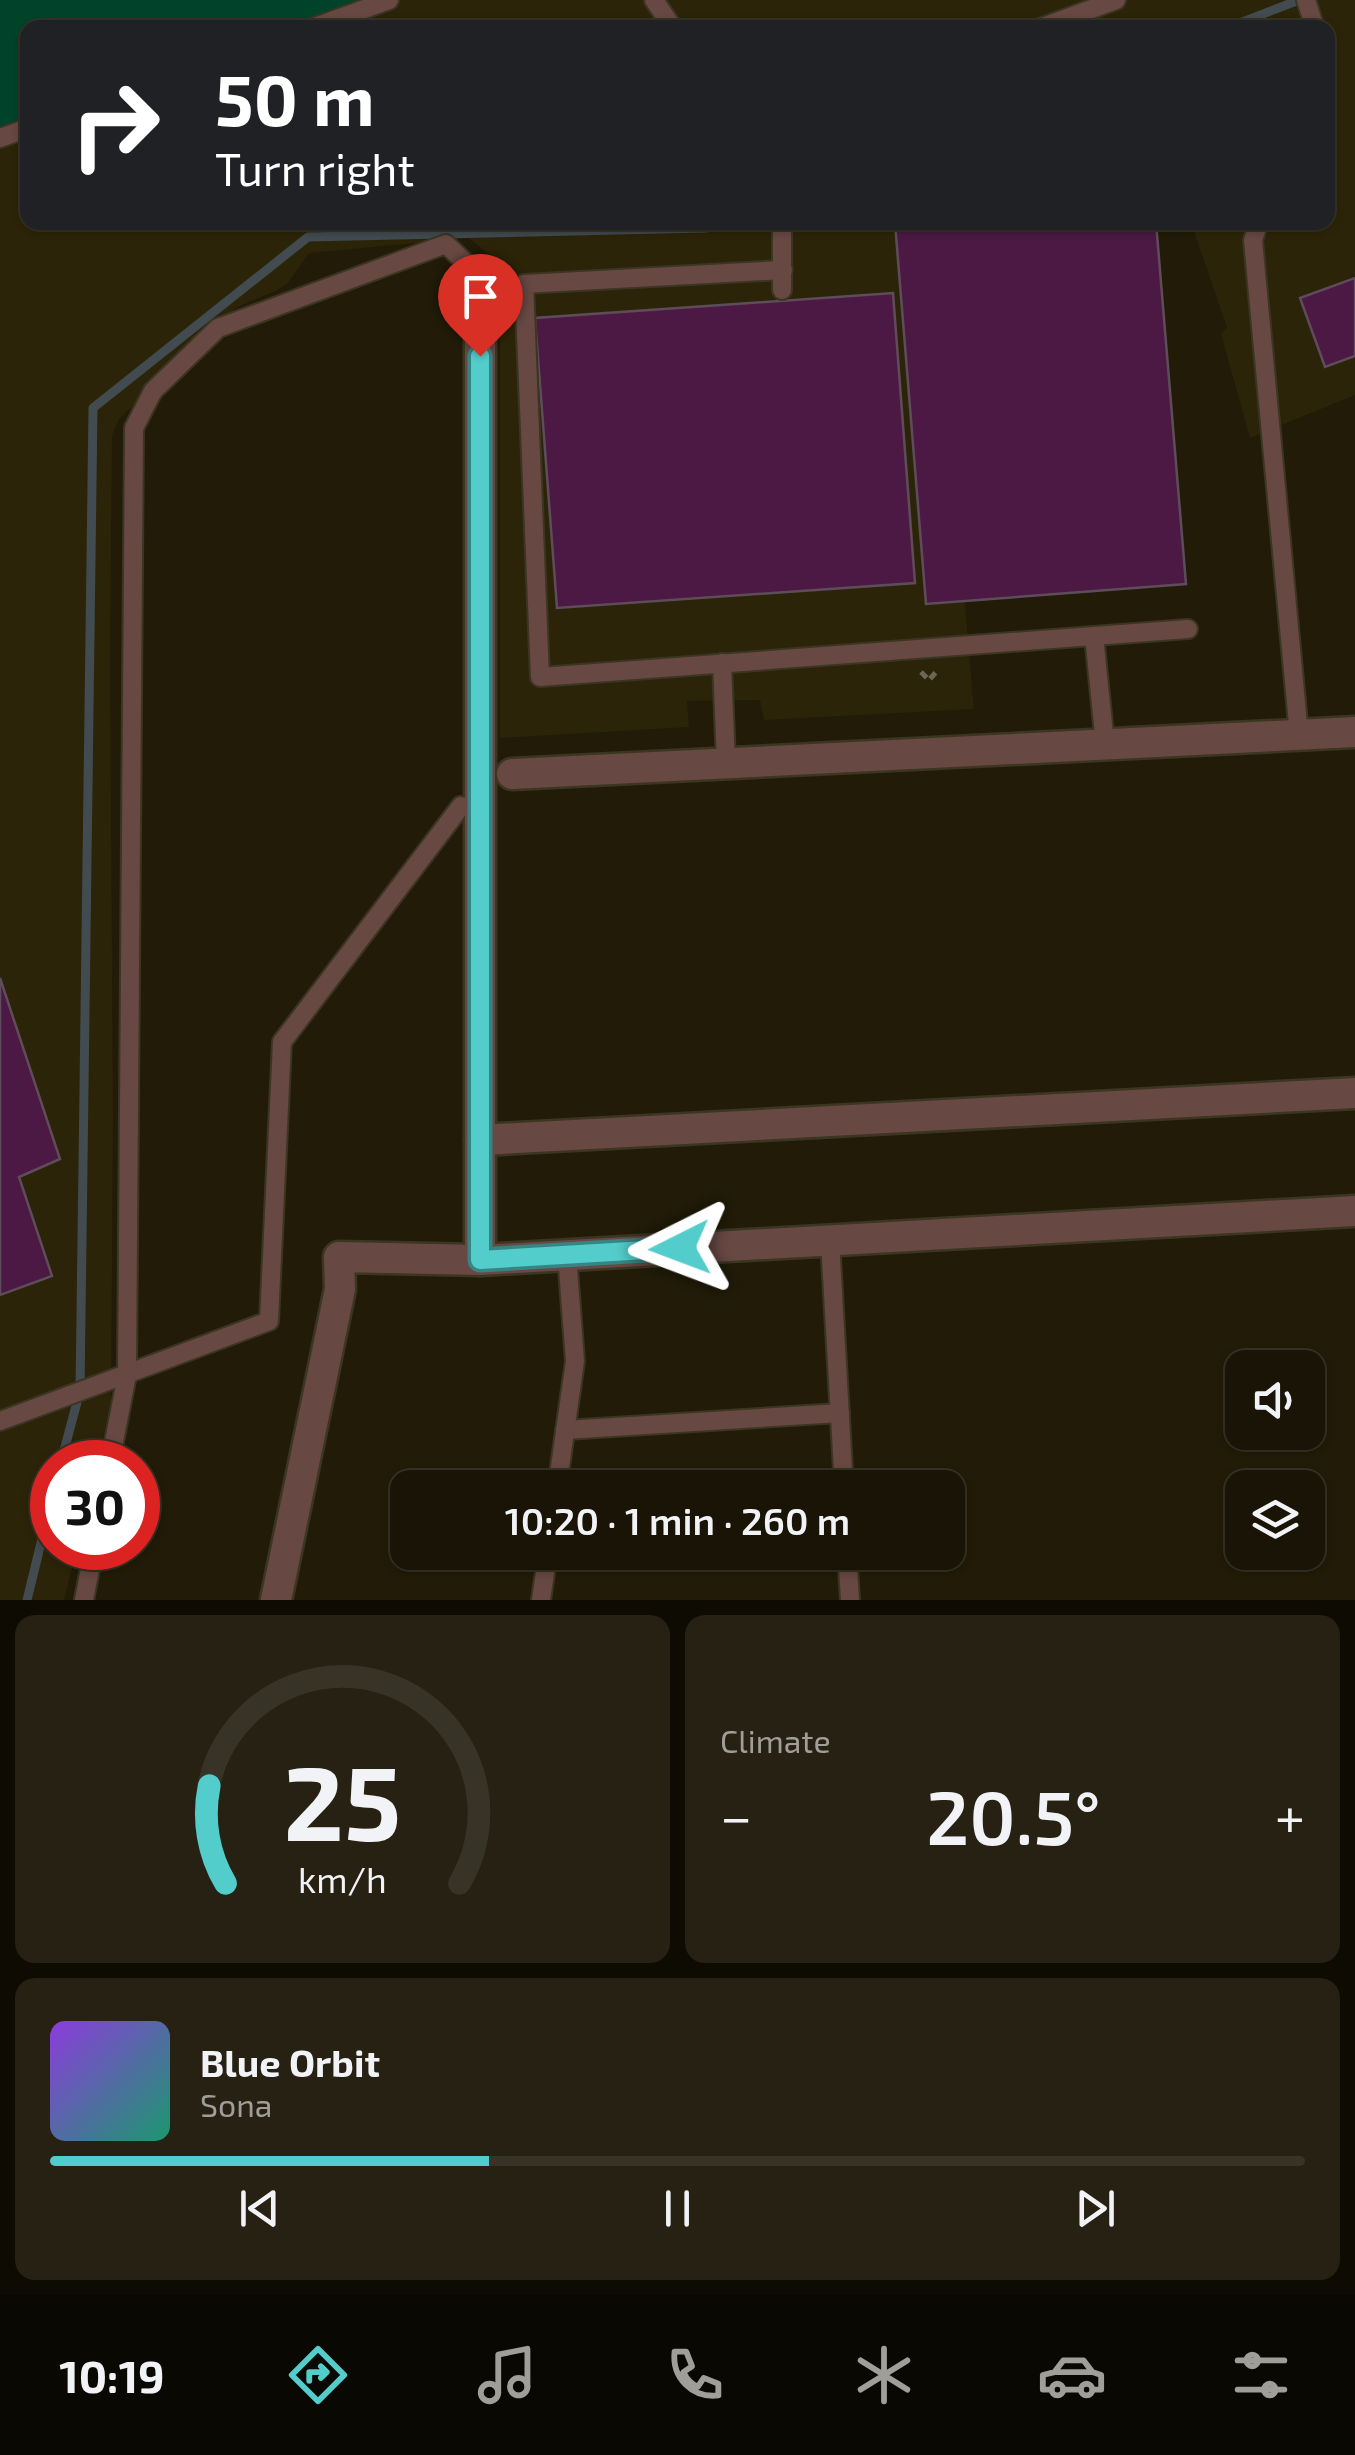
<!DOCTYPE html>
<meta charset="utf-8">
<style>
:root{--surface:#191405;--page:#262113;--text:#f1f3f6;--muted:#9f9e9a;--line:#373327;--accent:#53cdcb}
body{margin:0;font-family:"Exo 2",sans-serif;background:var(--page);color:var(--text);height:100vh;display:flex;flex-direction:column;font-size:38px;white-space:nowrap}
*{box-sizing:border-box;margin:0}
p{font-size:32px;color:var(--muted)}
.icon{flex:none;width:55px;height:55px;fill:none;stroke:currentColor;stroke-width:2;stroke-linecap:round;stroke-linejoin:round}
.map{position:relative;height:1600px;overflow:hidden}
.drawer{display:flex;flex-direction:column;gap:15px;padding:15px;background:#0e0b03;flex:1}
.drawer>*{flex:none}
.top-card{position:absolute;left:20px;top:20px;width:1315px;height:210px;border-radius:20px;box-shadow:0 2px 8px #0004,0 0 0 2px var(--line);background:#202124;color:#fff;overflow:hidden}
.controls{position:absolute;left:1225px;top:1350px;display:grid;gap:20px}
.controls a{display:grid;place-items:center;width:100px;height:100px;border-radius:20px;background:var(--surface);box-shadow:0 2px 8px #0004,0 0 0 2px var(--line);font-size:50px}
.speed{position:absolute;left:30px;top:1440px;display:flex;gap:20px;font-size:50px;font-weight:700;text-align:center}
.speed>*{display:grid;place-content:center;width:130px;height:130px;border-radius:50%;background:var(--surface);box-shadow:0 2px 8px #0004,0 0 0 2px var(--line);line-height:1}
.speed .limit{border:15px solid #d22;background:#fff;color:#111}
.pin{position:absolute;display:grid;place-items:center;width:85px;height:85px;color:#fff;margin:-102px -42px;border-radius:50% 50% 50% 0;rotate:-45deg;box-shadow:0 0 10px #0007}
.pin .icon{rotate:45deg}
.me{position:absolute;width:110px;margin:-55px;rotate:267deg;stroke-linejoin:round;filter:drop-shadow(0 0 8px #0008)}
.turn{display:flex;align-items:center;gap:35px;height:210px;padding:0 30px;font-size:45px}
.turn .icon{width:130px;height:130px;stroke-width:2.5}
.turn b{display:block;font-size:70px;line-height:85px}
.big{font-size:75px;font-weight:600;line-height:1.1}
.drawer .widget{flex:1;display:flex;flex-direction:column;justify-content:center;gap:15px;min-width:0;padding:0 35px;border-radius:20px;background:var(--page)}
.drawer .dial{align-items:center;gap:0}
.dial svg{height:260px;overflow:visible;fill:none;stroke:var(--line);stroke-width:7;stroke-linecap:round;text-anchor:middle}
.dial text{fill:var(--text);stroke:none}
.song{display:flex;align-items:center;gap:30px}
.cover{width:120px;height:120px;border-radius:15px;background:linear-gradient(135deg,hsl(270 70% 55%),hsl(160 70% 35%))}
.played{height:10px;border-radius:5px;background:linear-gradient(90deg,var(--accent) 35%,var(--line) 35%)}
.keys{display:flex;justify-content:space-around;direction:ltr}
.heat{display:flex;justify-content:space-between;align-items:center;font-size:55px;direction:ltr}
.drawer .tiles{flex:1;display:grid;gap:15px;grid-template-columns:1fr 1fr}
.widget:last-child{grid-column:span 2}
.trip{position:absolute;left:390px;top:1470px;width:575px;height:100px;border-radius:20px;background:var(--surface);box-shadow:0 2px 8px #0004,0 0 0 2px var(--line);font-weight:600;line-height:100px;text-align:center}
.dock{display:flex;height:160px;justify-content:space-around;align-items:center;background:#0a0802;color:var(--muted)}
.dock .icon{width:70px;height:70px}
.dock .active{color:var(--accent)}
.dock b{font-size:45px;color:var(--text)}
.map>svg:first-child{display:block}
</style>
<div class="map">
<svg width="1355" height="1600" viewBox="0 0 1355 1600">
<rect width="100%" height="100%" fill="#211b07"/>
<polygon fill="#2c2408" points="0,0 1355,0 1355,395 1250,438 1221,334 1227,327 1191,223 1328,222 1328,28 28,28 28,222 932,223 974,709 764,720 760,700 687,701 689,727 500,738 500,263 469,238 309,253 288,283 276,291 237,307 119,419 112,436 110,657 113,1117 111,1404 97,1462 52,1462 52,1548 77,1548 64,1600 0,1600"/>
<polygon fill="#00432b" points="0,0 390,0 312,27 28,28 27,128 0,138"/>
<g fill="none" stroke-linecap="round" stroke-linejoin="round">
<g stroke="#414b50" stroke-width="9">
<polyline points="1227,28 1299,0"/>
<polyline points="61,1462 80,1391 93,408 308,237 706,228 722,222"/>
<polyline points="27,1600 52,1498"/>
</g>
</g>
<g fill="#4b1944" stroke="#5f4c5b" stroke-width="2.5">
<polygon points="1156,222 1186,584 926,604 895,223"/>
<polygon points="1355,278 1355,356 1325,367 1300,298"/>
<polygon points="893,293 915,583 557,608 535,318"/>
<polygon points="0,978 60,1159 19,1177 52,1276 0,1295"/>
</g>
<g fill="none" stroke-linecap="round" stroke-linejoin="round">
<defs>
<g id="lane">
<polyline points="654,0 673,28"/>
<polyline points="1306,0 1315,28"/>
<polyline points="312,28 389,0"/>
<polyline points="1040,28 1116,0"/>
<polyline points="0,138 28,128"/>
<polyline points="782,222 782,290"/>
<polyline points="1259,222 1253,240 1299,735"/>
<polyline points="783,270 524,284 540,677 1188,629"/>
<polyline points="1094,636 1105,744"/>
<polyline points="722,663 726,763"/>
<polyline points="830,1240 844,1488"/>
<polyline points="0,1421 269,1321 282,1042 461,806"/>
<polyline points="565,1430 840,1413"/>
<polyline points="110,1462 127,1375 134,428 153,391 218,328 446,244 480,277"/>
<polyline points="557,1488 575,1361 567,1255"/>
<polyline points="847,1552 850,1600"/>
<polyline points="84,1600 94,1548"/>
<polyline points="541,1600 548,1552"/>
</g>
<g id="street">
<polyline points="480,277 480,1260"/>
<polyline points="512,774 1355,732"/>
<polyline points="480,1140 1355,1093"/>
<polyline points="276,1600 340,1289 339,1257 480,1260 1355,1211"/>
</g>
</defs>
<use href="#lane" stroke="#3b3522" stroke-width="22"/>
<use href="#street" stroke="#3b3522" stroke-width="35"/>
<polyline stroke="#6b6655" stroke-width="5" stroke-dasharray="8 5" stroke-linecap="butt" points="921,672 929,680 937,671"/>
<use href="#lane" stroke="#674843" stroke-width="18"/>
<use href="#street" stroke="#674843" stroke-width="30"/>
</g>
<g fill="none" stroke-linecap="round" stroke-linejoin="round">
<defs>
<polyline id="route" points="480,356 480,1260 680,1248"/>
</defs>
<use href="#route" stroke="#368584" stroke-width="25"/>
<use href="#route" stroke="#53cdcb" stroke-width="18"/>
</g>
</svg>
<div class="controls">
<a><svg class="icon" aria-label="sound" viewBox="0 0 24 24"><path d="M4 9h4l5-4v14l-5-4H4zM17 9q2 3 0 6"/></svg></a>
<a><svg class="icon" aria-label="layers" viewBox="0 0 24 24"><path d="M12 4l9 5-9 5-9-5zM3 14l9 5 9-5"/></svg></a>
</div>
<div class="speed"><div class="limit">30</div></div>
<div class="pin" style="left:480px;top:356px;background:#d93025"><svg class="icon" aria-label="arrive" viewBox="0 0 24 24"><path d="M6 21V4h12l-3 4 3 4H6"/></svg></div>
<svg class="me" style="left:680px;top:1248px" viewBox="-20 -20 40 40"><path d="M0-17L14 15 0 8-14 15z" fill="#53cdcb" stroke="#fff" stroke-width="4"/></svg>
<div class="trip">10:20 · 1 min · 260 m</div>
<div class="top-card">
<div class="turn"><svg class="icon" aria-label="right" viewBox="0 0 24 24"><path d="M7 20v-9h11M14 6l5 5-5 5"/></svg><div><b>50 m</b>Turn right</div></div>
</div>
</div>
<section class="drawer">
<div class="tiles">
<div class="widget dial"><svg viewBox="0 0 100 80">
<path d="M14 69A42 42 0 1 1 86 69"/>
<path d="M14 69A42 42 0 0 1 9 39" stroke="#53cdcb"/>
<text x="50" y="56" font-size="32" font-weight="700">25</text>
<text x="50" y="72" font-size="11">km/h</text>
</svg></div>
<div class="widget"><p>Climate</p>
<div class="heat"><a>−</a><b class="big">20.5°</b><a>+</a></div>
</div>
<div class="widget">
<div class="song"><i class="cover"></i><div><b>Blue Orbit</b><p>Sona</p></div></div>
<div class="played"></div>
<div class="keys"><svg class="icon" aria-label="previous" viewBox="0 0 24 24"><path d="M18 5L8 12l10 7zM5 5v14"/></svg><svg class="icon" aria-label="pause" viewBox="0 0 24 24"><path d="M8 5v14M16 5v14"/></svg><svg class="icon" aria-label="next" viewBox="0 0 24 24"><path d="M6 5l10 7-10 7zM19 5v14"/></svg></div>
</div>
</div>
</section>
<nav class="dock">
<b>10:19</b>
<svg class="icon active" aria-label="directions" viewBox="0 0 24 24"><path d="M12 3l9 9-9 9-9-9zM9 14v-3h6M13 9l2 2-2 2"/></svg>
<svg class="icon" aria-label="music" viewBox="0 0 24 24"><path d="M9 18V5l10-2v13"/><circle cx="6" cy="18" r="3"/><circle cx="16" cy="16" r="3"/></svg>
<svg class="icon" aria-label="phone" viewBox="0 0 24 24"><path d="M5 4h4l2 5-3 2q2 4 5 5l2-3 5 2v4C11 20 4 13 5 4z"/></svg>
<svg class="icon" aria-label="climate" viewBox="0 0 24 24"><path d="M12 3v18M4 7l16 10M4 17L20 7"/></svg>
<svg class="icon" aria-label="car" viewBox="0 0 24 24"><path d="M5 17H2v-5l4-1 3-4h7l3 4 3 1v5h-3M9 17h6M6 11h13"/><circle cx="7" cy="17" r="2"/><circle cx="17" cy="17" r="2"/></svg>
<svg class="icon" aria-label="filters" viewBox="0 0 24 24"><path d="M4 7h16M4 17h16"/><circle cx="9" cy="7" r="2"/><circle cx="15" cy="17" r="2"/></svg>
</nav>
